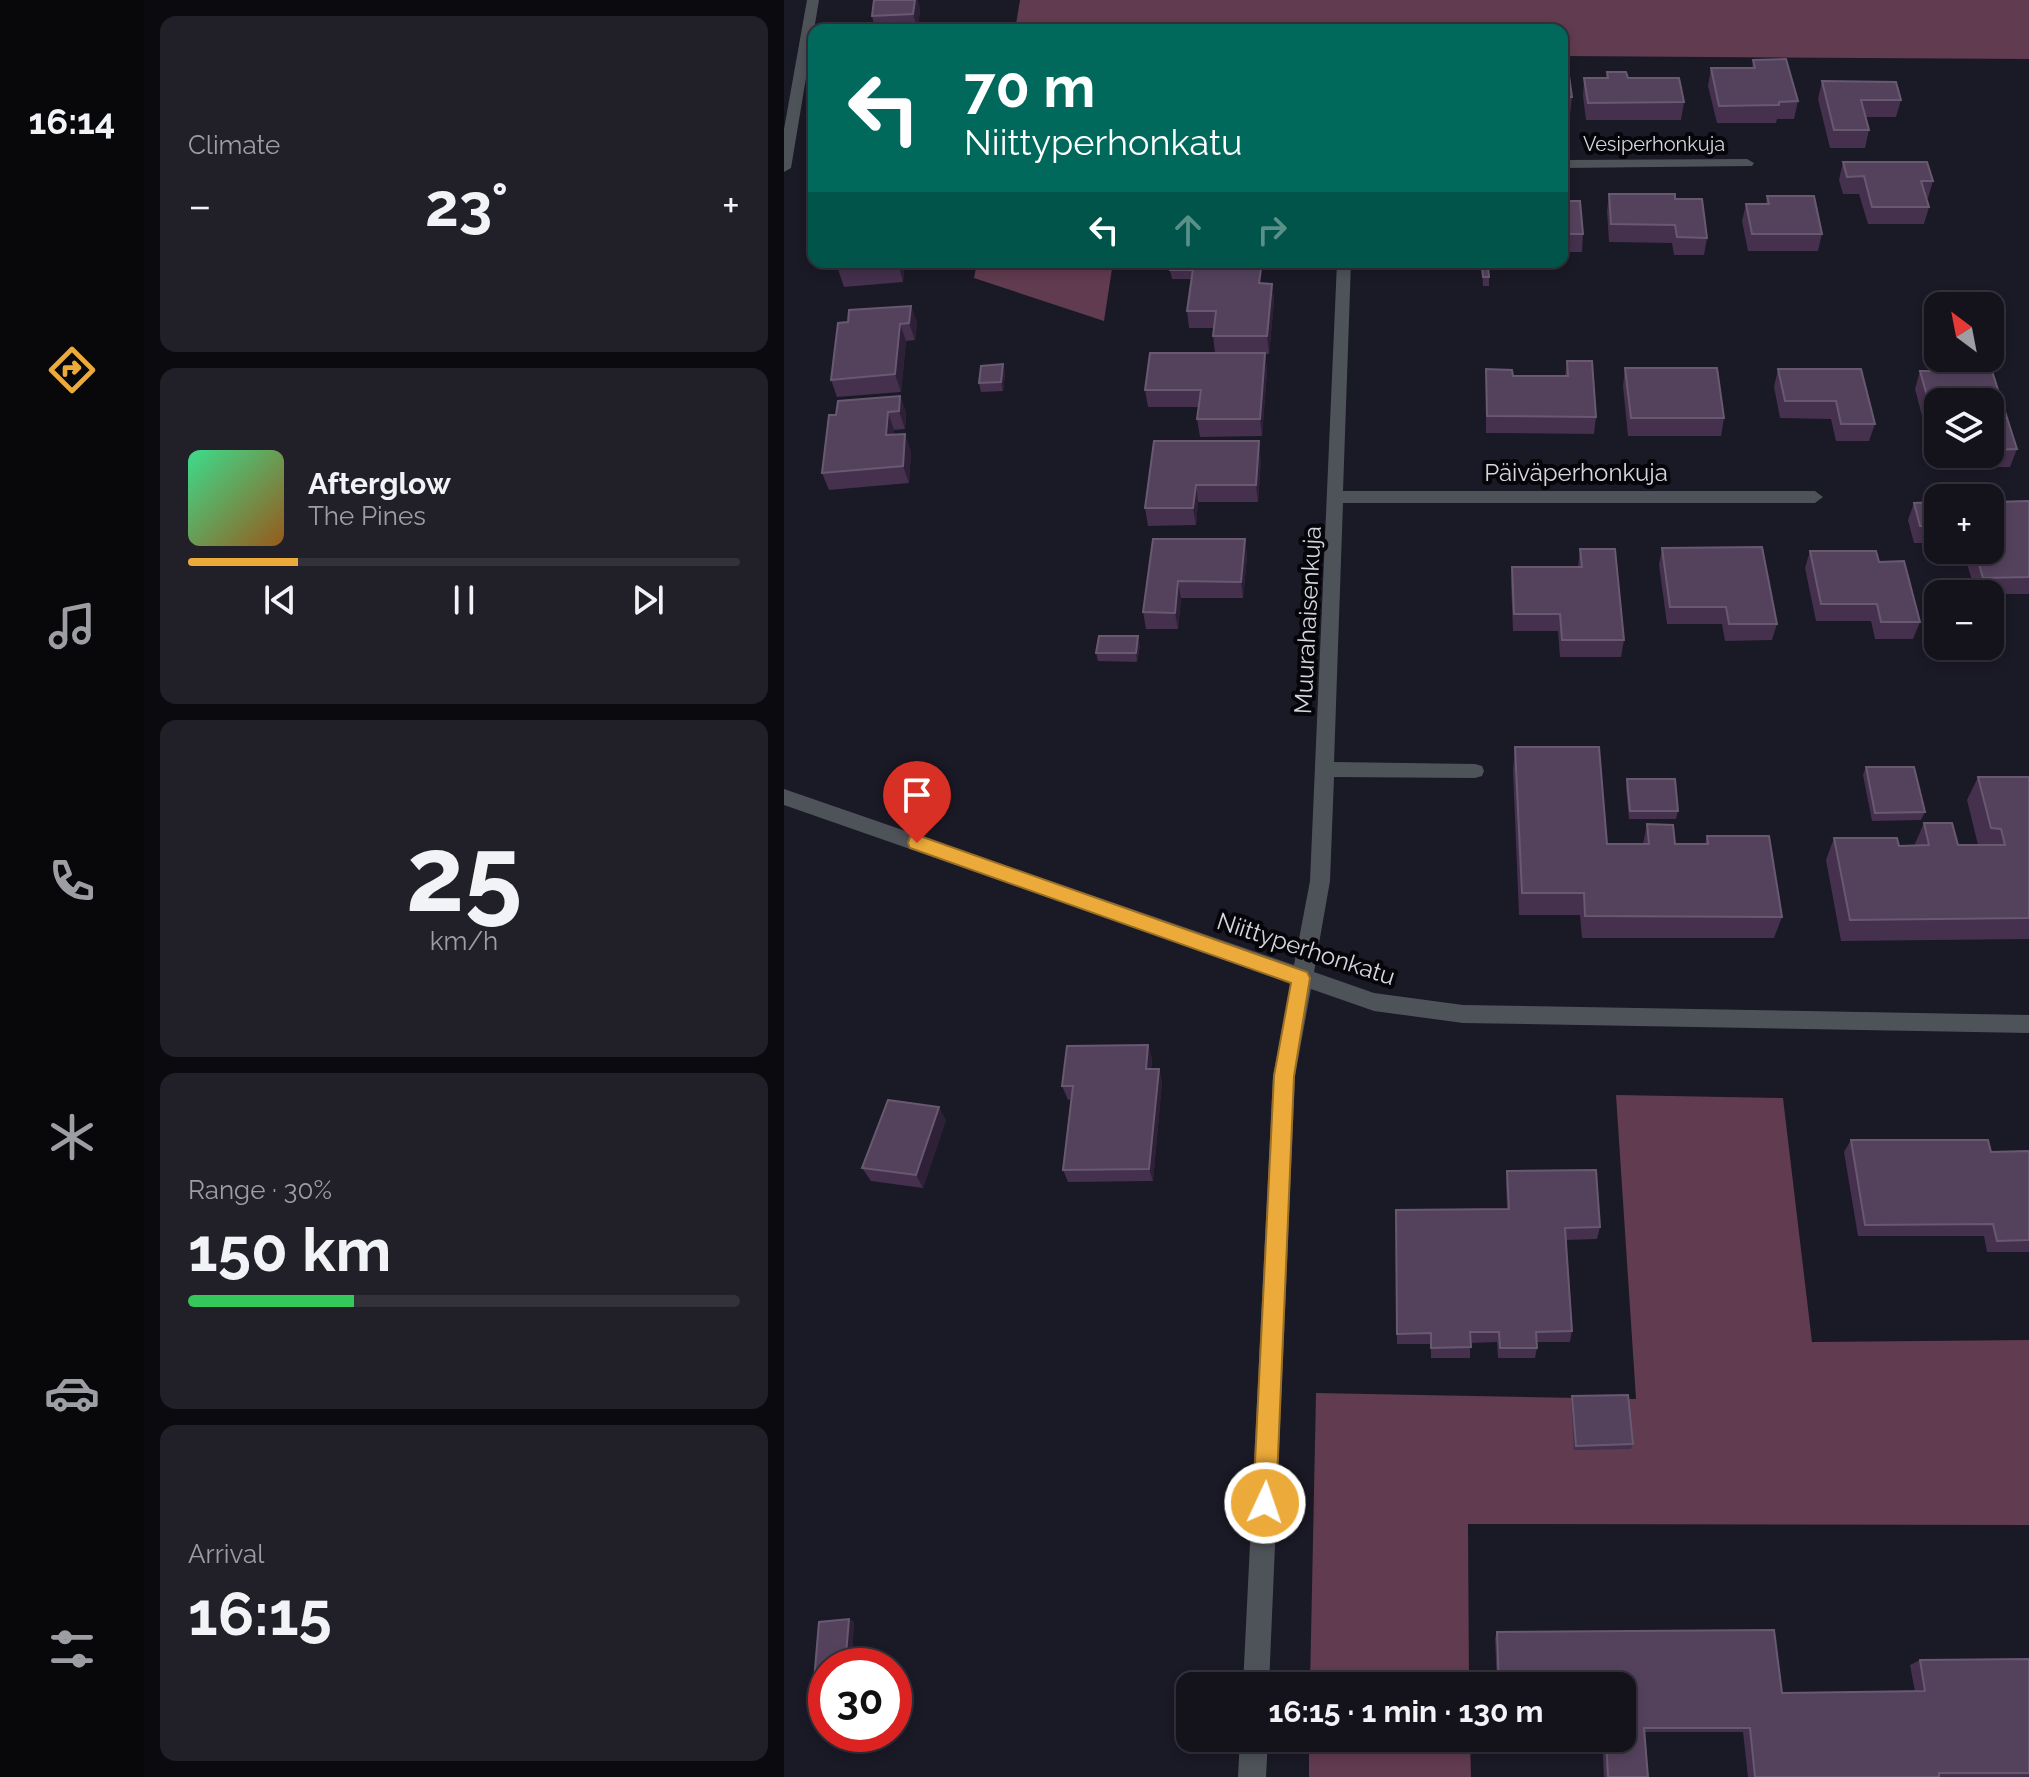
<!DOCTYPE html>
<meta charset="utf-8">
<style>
:root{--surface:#14131c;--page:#212029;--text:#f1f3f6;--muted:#9d9ea3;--line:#33323b;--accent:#ebaa39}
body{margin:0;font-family:Raleway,sans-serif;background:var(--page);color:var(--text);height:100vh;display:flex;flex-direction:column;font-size:30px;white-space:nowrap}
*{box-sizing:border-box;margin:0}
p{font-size:26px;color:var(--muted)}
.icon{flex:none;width:44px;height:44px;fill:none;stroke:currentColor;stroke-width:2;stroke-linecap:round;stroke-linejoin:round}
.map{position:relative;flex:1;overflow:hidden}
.side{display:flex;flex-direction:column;gap:16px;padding:16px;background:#0b0a0f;width:640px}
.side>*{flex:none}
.hud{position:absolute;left:24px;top:24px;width:760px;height:244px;border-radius:16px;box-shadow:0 4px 12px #0003,0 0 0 2px var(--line);background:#00695c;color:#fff;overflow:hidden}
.needle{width:52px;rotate:328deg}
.controls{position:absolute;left:1140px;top:292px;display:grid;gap:16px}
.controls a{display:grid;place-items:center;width:80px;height:80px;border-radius:16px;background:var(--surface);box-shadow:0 4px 12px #0003,0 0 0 2px var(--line);font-size:40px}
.speed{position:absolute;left:24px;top:1648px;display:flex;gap:16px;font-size:40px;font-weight:700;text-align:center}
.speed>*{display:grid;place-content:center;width:104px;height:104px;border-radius:50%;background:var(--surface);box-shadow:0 4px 12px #0003,0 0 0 2px var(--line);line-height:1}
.speed .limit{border:12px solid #d22;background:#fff;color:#111}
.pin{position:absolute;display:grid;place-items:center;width:68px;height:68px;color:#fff;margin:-82px -34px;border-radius:50% 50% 50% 0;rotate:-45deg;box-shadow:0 0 8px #0007}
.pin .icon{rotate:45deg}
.me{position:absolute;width:88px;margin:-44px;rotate:3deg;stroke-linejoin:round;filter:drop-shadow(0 0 6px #0008)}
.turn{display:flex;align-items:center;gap:28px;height:168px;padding:0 24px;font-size:36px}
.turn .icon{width:104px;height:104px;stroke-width:2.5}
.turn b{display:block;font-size:56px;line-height:68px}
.lanes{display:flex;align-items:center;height:76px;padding:0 24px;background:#0003;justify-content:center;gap:40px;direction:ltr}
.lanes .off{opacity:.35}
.big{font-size:60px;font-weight:700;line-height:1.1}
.side .tile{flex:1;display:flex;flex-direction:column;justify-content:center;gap:12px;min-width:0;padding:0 28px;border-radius:16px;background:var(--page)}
.side .dial{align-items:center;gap:0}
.dial b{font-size:104px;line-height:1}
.song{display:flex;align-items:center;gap:24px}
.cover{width:96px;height:96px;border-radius:12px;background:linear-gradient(135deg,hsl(150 70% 55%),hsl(30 70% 35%))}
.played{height:8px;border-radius:4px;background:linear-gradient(90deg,var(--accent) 20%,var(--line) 20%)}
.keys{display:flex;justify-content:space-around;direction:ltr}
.heat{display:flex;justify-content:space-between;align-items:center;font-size:44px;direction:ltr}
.charge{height:12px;border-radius:6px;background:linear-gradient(90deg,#34c759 30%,var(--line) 0)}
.trip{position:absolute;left:392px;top:1672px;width:460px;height:80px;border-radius:16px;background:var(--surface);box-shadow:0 4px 12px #0003,0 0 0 2px var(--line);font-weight:700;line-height:80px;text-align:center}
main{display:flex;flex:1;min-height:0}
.dock{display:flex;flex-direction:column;width:144px;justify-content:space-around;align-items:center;background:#08080b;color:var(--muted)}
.dock .icon{width:56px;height:56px}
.dock .current{color:var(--accent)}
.dock b{font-size:36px;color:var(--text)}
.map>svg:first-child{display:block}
</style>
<main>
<nav class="dock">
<b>16:14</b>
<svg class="icon current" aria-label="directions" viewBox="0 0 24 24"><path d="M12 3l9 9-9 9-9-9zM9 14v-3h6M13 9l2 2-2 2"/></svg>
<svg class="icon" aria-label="music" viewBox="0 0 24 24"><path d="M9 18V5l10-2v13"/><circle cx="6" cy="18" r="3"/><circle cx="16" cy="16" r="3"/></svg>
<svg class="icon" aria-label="phone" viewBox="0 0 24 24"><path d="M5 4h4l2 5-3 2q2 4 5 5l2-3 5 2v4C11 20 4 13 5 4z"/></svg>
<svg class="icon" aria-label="climate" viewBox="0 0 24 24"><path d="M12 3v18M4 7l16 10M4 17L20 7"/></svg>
<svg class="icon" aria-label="car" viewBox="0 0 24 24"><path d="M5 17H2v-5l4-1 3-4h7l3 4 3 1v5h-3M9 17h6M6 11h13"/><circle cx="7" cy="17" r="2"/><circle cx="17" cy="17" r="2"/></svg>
<svg class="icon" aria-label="filters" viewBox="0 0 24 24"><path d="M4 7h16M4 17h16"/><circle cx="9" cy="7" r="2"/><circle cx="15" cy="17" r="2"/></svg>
</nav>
<section class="side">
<div class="tile"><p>Climate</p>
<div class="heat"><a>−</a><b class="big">23°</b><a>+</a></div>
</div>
<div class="tile">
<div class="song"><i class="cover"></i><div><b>Afterglow</b><p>The Pines</p></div></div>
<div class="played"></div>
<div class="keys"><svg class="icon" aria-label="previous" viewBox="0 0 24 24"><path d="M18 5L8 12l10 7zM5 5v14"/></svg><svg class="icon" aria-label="pause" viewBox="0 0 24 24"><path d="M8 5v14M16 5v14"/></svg><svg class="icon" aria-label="next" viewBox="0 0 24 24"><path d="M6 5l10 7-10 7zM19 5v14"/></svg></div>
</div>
<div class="tile dial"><b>25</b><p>km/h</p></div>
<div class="tile"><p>Range · 30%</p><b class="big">150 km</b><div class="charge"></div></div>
<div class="tile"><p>Arrival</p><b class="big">16:15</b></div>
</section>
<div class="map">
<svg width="1245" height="1777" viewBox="0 0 1245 1777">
<rect width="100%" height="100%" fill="#1a1926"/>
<g fill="#613b4f">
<polygon points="236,0 1245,0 1245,59 778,56 778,30 231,30"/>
<polygon points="193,262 329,262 320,321 190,278"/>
<polygon points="832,1095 999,1098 1028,1342 1245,1340 1245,1525 684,1524 685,1686 526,1686 532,1393 852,1399"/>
<polygon points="525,1738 686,1738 687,1777 525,1777"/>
</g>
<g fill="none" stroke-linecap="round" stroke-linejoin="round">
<g fill="#4e5359" fill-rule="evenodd">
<polygon points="23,0 35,0 7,168 0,172 0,129"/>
<polygon points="963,159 970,163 968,166 778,168 778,160"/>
<polygon points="553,262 567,262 559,491 1031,491 1039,497 1031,503 559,503 550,762 691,764 698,766 700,771 698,776 691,778 550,777 546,881 530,972 590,993 679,1005 1245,1015 1245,1033 679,1023 590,1011 527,989 511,1076 485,1686 459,1686 489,1076 507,982 0,805 0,789 510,965 526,881"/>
<polygon points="456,1738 484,1738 482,1777 454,1777"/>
</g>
</g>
<g fill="#45304d">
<polygon points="136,8 134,30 91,30 88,16"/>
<polygon points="969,60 1014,101 1010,119 993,119 992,123 933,123 924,86 927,68 968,68"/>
<polygon points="778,61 788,97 786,115 778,115"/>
<polygon points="823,72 844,78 900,102 897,120 802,120 799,96 800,78 822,78"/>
<polygon points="1038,81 1117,100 1112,117 1082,117 1085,130 1081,148 1046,148 1034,99"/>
<polygon points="1059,162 1149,181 1144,198 1143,198 1145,207 1140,224 1084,224 1075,194 1059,194 1055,180"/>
<polygon points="825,194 891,199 923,238 920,255 890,255 888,243 825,242 823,211"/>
<polygon points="983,196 1038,234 1034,251 964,251 958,221 962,204 982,204"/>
<polygon points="778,201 799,234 798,252 778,252"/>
<polygon points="55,262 118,262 120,268 119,282 60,287 54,269"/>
<polygon points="698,267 705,277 705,286 699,286"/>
<polygon points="417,269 478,283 488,284 490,301 485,354 481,354 483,371 478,436 416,437 413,419 415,407 364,407 361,390 431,353 429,336 430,328 405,328 403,311 407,279 388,279 386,270"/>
<polygon points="127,306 133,323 131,340 122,341 117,392 53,397 47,380 64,322"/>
<polygon points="783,361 812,417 810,434 702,433 702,369 729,376 781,376"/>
<polygon points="219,364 221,373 219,391 197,392 195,383"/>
<polygon points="841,368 940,418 937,436 844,436 839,386"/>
<polygon points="994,369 1091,424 1085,441 1052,441 1047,419 996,418 990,387"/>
<polygon points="1136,371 1208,371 1233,449 1226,467 1150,467 1147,454 1153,437 1154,437 1154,454 1206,454 1206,402 1154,402 1154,427 1141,427 1131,389"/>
<polygon points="116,396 122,413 121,429 110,430 110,434 127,451 125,483 45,490 38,473 52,415"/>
<polygon points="370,441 477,459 474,502 414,502 412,525 364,526 361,508"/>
<polygon points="1245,501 1245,594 1192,594 1179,550 1206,550"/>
<polygon points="1154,502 1154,543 1130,543 1124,520 1130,503"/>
<polygon points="369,539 461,539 463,556 459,598 397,598 394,629 362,629 359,612"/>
<polygon points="878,548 993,624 988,640 941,641 938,624 883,624 875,565"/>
<polygon points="796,549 840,640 837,657 776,657 774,631 729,631 727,584 728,567 794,567"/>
<polygon points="1026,551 1095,562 1136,622 1129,639 1091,639 1087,621 1032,621 1021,568"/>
<polygon points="356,645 353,662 314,661 312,653"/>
<polygon points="731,747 823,844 859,844 863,824 891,844 921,844 923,836 998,917 990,938 798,938 796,915 735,915 729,770"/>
<polygon points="1082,767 1141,812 1137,820 1088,821 1079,775"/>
<polygon points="1194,777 1245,777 1245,939 1057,941 1042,860 1050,838 1115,846 1130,846 1140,823 1174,845 1194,845 1183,800"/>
<polygon points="843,779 894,811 892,819 845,819 842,787"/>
<polygon points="364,1045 368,1059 367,1069 375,1069 378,1082 369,1181 284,1182 279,1170 287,1099 284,1100 278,1086"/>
<polygon points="162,1120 139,1188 87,1181 78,1168"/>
<polygon points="1067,1140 1207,1152 1245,1151 1245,1252 1203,1252 1200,1236 1074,1236 1060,1152"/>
<polygon points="723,1171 816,1227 813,1239 782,1240 788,1331 786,1342 753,1342 753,1348 751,1358 714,1358 713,1342 686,1343 686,1358 647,1358 647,1344 613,1344 612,1210 723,1209 722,1184"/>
<polygon points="788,1396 849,1444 847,1449 790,1450 787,1401"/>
<polygon points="65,1619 70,1622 67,1666 42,1666 42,1705 34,1706 28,1704 35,1622"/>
<polygon points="713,1632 998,1693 1131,1692 1126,1665 1136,1660 1245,1659 1245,1777 964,1777 959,1732 860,1732 864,1777 820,1777 818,1738 838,1738 838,1686 713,1686 711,1638"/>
</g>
<g fill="#2d2037">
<polygon points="131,0 134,0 136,8 134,30 129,14"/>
<polygon points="114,262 118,262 120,268 119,282"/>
<polygon points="488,284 490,301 485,354 483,336"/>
<polygon points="127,306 133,323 131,340 125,323"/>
<polygon points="116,324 122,341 117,392 111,374"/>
<polygon points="481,353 483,371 478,436 476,419"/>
<polygon points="219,364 221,373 219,391 217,382"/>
<polygon points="116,396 122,413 121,429 115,411"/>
<polygon points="104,412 110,430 108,452 102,435"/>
<polygon points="121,434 127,451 125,483 119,466"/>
<polygon points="475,441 477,459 474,502 472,485"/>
<polygon points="412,485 414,502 412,525 409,508"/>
<polygon points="461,539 463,556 459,598 457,582"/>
<polygon points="394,581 397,598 394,629 391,613"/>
<polygon points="354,636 356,645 353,662 352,653"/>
<polygon points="364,1045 368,1059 366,1082 362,1069"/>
<polygon points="375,1069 378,1082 369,1181 365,1169"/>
<polygon points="155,1107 162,1120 139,1188 132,1175"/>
<polygon points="65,1619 70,1622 67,1666 61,1666"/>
</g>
<g fill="#54425d" stroke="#685971" stroke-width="2">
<polygon points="90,0 131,0 129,14 88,16"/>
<polygon points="1002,59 1014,101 995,102 995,105 935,106 927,68 971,68 969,60"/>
<polygon points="778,61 783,61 788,97 778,97"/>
<polygon points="823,72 842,72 844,78 895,78 900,102 804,103 800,78 824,78"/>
<polygon points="1038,81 1112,82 1117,100 1077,100 1085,130 1050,130"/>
<polygon points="1059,162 1143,162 1149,181 1137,181 1145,207 1088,207 1080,176 1063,177"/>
<polygon points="825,194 891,194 891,199 918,199 923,238 893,237 891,225 827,224"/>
<polygon points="983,196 1030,196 1038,234 968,234 962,204 985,204"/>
<polygon points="778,201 796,201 799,234 778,234"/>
<polygon points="55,262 114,262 114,265 54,269"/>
<polygon points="388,262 415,262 414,269 409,269 409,270 386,270"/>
<polygon points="698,267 704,267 705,277 699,277"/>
<polygon points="409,269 477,269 475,283 488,284 483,336 429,336 432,311 403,311"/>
<polygon points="127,306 125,323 116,324 111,374 47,380 54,323 64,322 65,310"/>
<polygon points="366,353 481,353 476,419 413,419 417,390 361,390"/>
<polygon points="783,361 808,361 812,417 703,416 702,369 728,370 729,376 784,376"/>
<polygon points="219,364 217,382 195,383 197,366"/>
<polygon points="841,368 933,368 940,418 847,418"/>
<polygon points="994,369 1077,369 1091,424 1057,424 1052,401 1001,401"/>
<polygon points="1136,371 1208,371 1233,449 1206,450 1206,402 1154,402 1154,410 1147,410"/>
<polygon points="116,396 115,411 104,412 102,435 121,434 119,466 38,473 45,415 52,415 54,401"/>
<polygon points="370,441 475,441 472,485 412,485 409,508 361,508"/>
<polygon points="1245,501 1245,577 1199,578 1191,550 1206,550 1206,502"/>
<polygon points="1154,502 1154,526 1136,526 1130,503"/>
<polygon points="369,539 461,539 457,582 394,581 391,613 359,612"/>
<polygon points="978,547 993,624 945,624 942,607 886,607 878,548"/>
<polygon points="796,549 831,549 840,640 778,640 776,614 730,614 728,567 798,567"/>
<polygon points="1026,551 1092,551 1095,562 1120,561 1136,622 1097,622 1093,604 1037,604"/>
<polygon points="315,636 354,636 352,653 312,653"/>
<polygon points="731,747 815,747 823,844 865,844 863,824 889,825 891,844 924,844 923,836 985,836 998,917 801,916 800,893 738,893"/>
<polygon points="1082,767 1130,767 1141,812 1091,813"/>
<polygon points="1194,777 1245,777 1245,918 1066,920 1050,838 1113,838 1115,846 1145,845 1140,823 1168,823 1174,845 1221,845 1217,829 1207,828"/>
<polygon points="843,779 891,779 894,811 846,811"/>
<polygon points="364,1045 362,1069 375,1069 365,1169 279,1170 289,1086 278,1086 283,1046"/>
<polygon points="104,1100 155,1107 132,1175 78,1168"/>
<polygon points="1067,1140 1204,1140 1207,1152 1245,1151 1245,1240 1213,1241 1209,1224 1081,1225"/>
<polygon points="812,1170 816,1227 781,1228 788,1331 752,1332 753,1348 716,1348 715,1332 686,1332 687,1347 647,1348 647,1333 613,1334 612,1210 725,1209 723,1171"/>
<polygon points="844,1395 849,1444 792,1446 788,1396"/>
<polygon points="65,1619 61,1666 42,1666 42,1702 28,1704 35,1622"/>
<polygon points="990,1630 998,1693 1141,1691 1136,1660 1245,1659 1245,1773 1155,1773 1155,1777 971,1777 966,1728 860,1728 864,1777 824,1777 822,1738 838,1738 838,1686 715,1686 713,1632"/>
</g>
<polygon fill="#ebaa39" stroke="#996e25" stroke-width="2" points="133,835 523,972 526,978 510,1076 492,1503 489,1511 481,1514 473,1511 469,1503 490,1076 507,983 126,848 124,843 126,837"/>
<g text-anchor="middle" stroke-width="8" stroke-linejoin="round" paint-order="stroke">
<g font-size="20" fill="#d5d5de" stroke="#05050a">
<text x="870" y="151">Vesiperhonkuja</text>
</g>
<g font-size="24" fill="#d5d5de" stroke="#05050a">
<text x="792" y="481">Päiväperhonkuja</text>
<text transform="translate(524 620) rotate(-87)" y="8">Muurahaisenkuja</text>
<text transform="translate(522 949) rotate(18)" y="8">Niittyperhonkatu</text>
</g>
</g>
</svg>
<div class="controls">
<a><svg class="needle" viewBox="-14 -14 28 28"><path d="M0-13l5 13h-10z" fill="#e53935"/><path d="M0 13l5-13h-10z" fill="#9d9ea3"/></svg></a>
<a><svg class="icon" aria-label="layers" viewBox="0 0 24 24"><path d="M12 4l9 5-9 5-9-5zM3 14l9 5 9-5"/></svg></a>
<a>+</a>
<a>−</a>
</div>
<div class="speed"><div class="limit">30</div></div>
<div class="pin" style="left:133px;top:843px;background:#d93025"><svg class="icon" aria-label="arrive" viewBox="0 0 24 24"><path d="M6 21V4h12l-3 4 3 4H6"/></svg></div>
<svg class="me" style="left:481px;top:1503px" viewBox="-20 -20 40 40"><circle r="17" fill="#ebaa39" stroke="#fff" stroke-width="3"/><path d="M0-11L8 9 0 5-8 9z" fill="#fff"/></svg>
<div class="trip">16:15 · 1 min · 130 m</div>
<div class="hud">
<div class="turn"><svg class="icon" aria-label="left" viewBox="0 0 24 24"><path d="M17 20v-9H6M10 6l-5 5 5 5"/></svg><div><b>70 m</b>Niittyperhonkatu</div></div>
<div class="lanes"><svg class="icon" aria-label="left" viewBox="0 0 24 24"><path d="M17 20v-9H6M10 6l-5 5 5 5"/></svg><svg class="icon off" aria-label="ahead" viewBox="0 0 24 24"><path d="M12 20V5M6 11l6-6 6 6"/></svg><svg class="icon off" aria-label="right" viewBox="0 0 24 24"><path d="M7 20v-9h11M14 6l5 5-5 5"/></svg></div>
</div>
</div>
</main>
